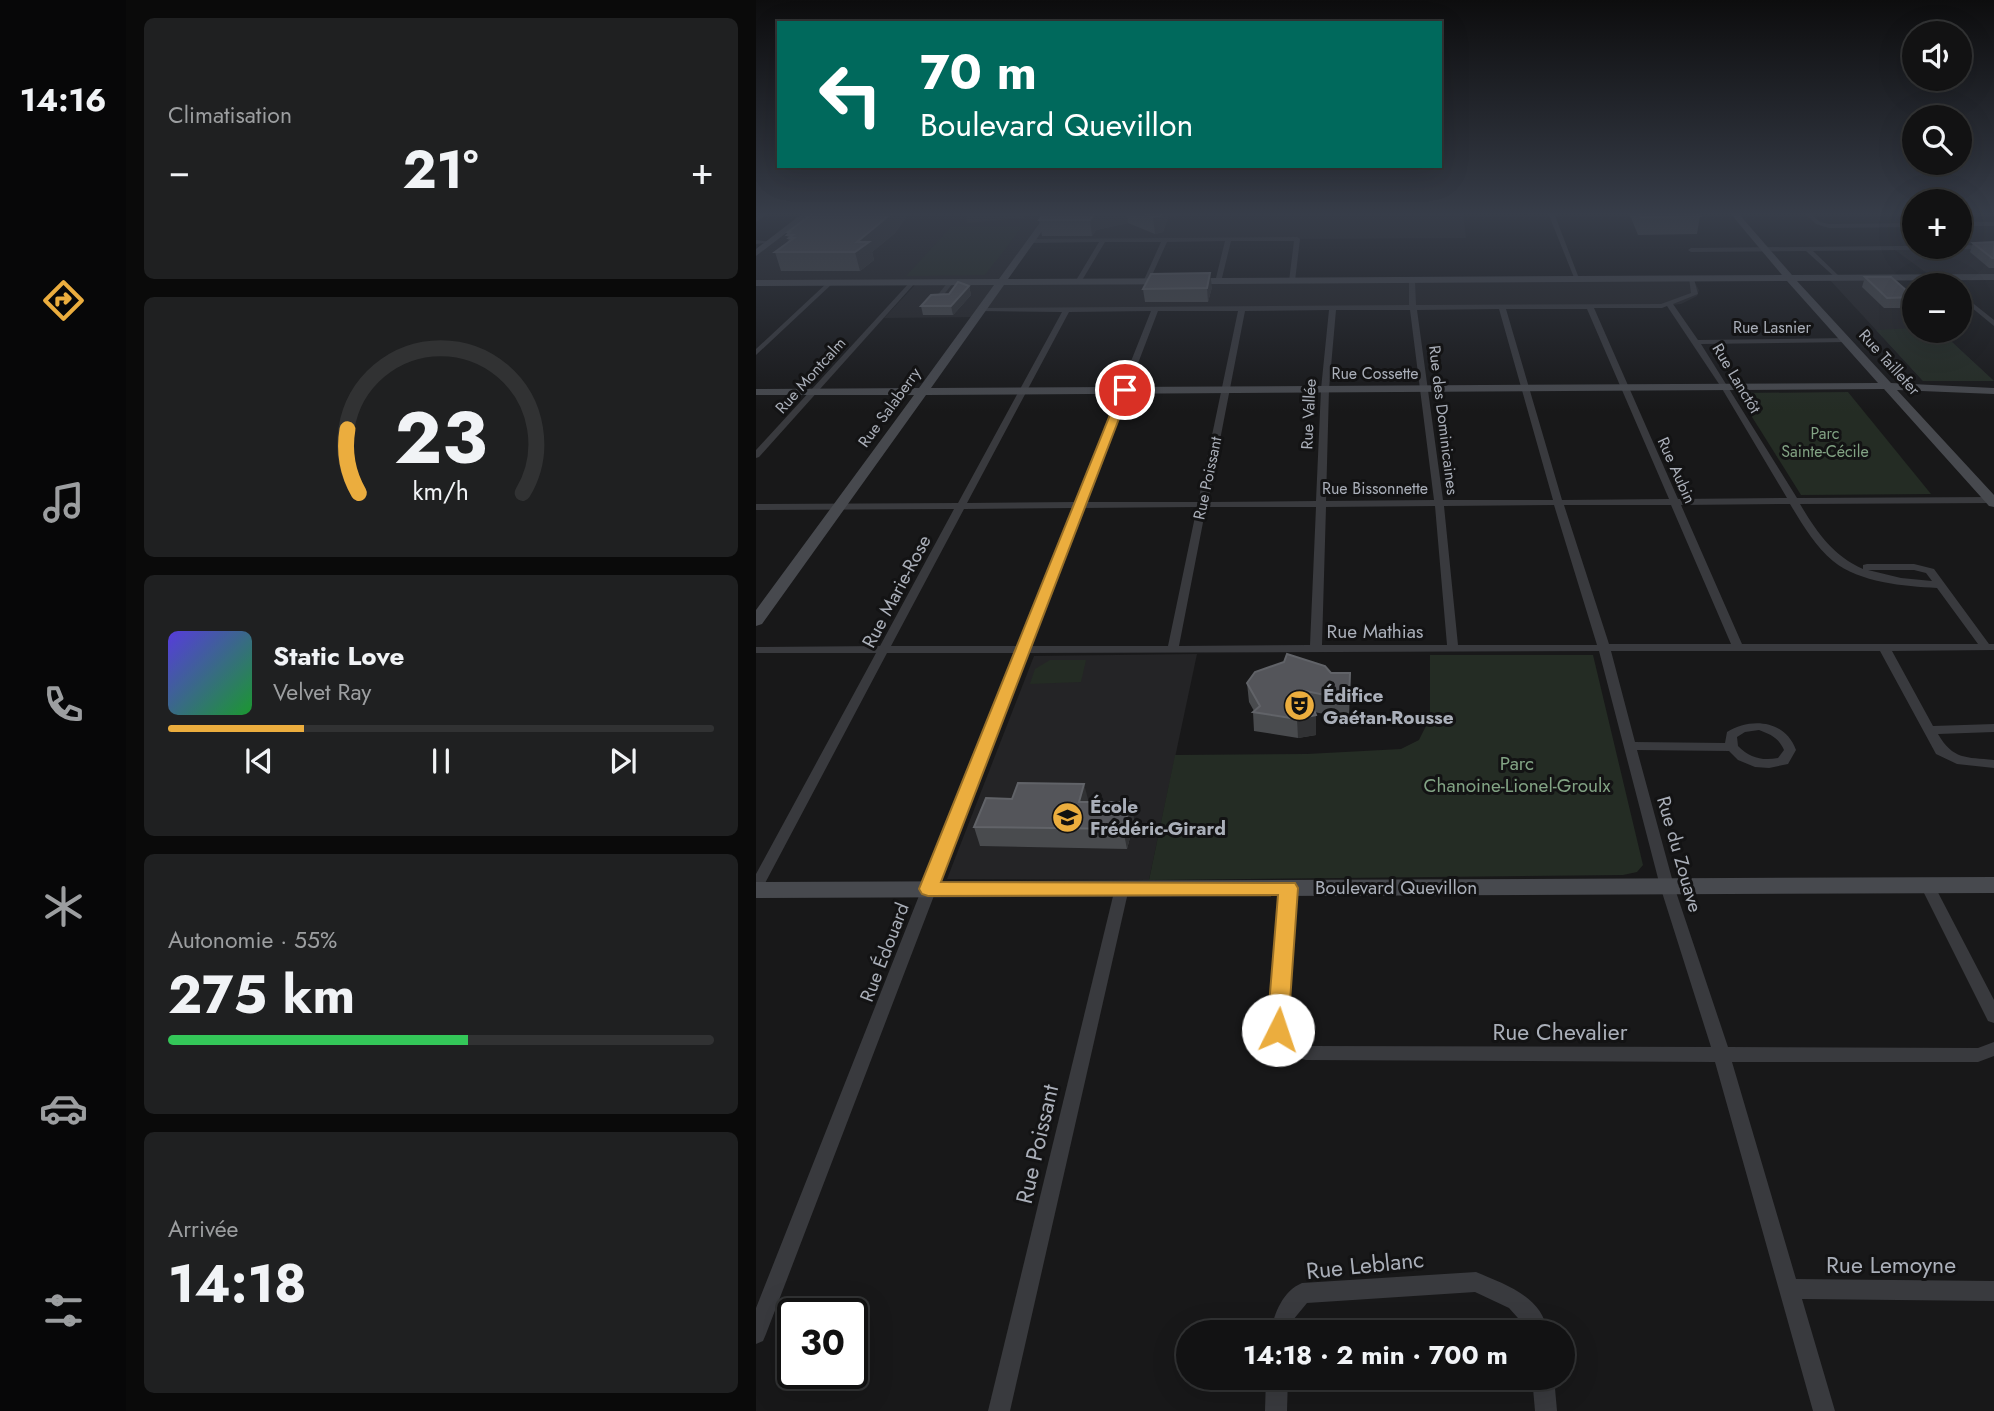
<!DOCTYPE html>
<html lang="fr">
<meta charset="utf-8">
<style>
:root{--surface:#121213;--page:#1f2021;--text:#f1f3f6;--muted:#9c9ea0;--line:#313233;--accent:#ebad3e}
body{margin:0;font-family:Jost,sans-serif;background:var(--page);color:var(--text);height:100vh;display:flex;flex-direction:column;font-size:26px;white-space:nowrap}
*{box-sizing:border-box;margin:0}
p{font-size:23px;color:var(--muted)}
.icon{flex:none;width:38px;height:38px;fill:none;stroke:currentColor;stroke-width:2;stroke-linecap:round;stroke-linejoin:round}
.map{position:relative;flex:1;overflow:hidden}
.drawer{display:flex;flex-direction:column;gap:18px;padding:18px;background:#0a0a0a;width:630px}
.drawer>*{flex:none}
.hud{position:absolute;left:21px;top:21px;width:665px;height:147px;border-radius:0px;box-shadow:0 7px 28px #0002,0 0 0 2px var(--line);background:#00695c;color:#fff;overflow:hidden}
.buttons{position:absolute;left:1146px;top:21px;display:grid;gap:14px}
.buttons a{display:grid;place-items:center;width:70px;height:70px;border-radius:50%;background:var(--surface);box-shadow:0 7px 28px #0002,0 0 0 2px var(--line);font-size:35px}
.speed{position:absolute;left:21px;top:1298px;display:flex;gap:14px;font-size:35px;font-weight:700;text-align:center}
.speed>*{display:grid;place-content:center;width:91px;height:91px;border-radius:50%;background:var(--surface);box-shadow:0 7px 28px #0002,0 0 0 2px var(--line);line-height:1}
.speed .limit{border:4px solid #111;border-radius:10px;background:#fff;color:#111}
.pin{position:absolute;display:grid;place-items:center;width:60px;height:60px;color:#fff;margin:-30px;border:4px solid #fff;border-radius:50%;box-shadow:0 2px 7px #0007}
.me{position:absolute;width:77px;margin:-38px;rotate:4deg;stroke-linejoin:round;filter:drop-shadow(0 0 5px #0008)}
.turn{display:flex;align-items:center;gap:24px;height:147px;padding:0 28px;font-size:32px}
.turn .icon{width:91px;height:91px;stroke-width:2.5}
.turn b{display:block;font-size:49px;line-height:60px}
.big{font-size:52px;font-weight:700;line-height:1.1}
.drawer .card{flex:1;display:flex;flex-direction:column;justify-content:center;gap:10px;min-width:0;padding:0 24px;border-radius:10px;background:var(--page)}
.drawer .dial{align-items:center;gap:0}
.dial svg{height:182px;overflow:visible;fill:none;stroke:var(--line);stroke-width:7;stroke-linecap:round;text-anchor:middle}
.dial text{fill:var(--text);stroke:none}
.song{display:flex;align-items:center;gap:21px}
.cover{width:84px;height:84px;border-radius:10px;background:linear-gradient(135deg,hsl(250 70% 55%),hsl(130 70% 35%))}
.played{height:7px;border-radius:4px;background:linear-gradient(90deg,var(--accent) 25%,var(--line) 25%)}
.keys{display:flex;justify-content:space-around;direction:ltr}
.heat{display:flex;justify-content:space-between;align-items:center;font-size:38px;direction:ltr}
.charge{height:10px;border-radius:5px;background:linear-gradient(90deg,#34c759 55%,var(--line) 0)}
.trip{position:absolute;left:420px;top:1320px;width:399px;height:70px;border-radius:35px;background:var(--surface);box-shadow:0 7px 28px #0002,0 0 0 2px var(--line);font-weight:700;line-height:70px;text-align:center}
main{display:flex;flex:1;min-height:0}
.tabs{display:flex;flex-direction:column;width:126px;justify-content:space-around;align-items:center;background:#070708;color:var(--muted)}
.tabs .icon{width:49px;height:49px}
.tabs .on{color:var(--accent)}
.tabs b{font-size:32px;color:var(--text)}
.map>svg:first-child{display:block}
</style>
<main>
<nav class="tabs">
<b>14:16</b>
<svg class="icon on" aria-label="directions" viewBox="0 0 24 24"><path d="M12 3l9 9-9 9-9-9zM9 14v-3h6M13 9l2 2-2 2"/></svg>
<svg class="icon" aria-label="music" viewBox="0 0 24 24"><path d="M9 18V5l10-2v13"/><circle cx="6" cy="18" r="3"/><circle cx="16" cy="16" r="3"/></svg>
<svg class="icon" aria-label="phone" viewBox="0 0 24 24"><path d="M5 4h4l2 5-3 2q2 4 5 5l2-3 5 2v4C11 20 4 13 5 4z"/></svg>
<svg class="icon" aria-label="climate" viewBox="0 0 24 24"><path d="M12 3v18M4 7l16 10M4 17L20 7"/></svg>
<svg class="icon" aria-label="car" viewBox="0 0 24 24"><path d="M5 17H2v-5l4-1 3-4h7l3 4 3 1v5h-3M9 17h6M6 11h13"/><circle cx="7" cy="17" r="2"/><circle cx="17" cy="17" r="2"/></svg>
<svg class="icon" aria-label="filters" viewBox="0 0 24 24"><path d="M4 7h16M4 17h16"/><circle cx="9" cy="7" r="2"/><circle cx="15" cy="17" r="2"/></svg>
</nav>
<section class="drawer">
<div class="card"><p>Climatisation</p>
<div class="heat"><a>−</a><b class="big">21°</b><a>+</a></div>
</div>
<div class="card dial"><svg viewBox="0 0 100 80">
<path d="M14 69A42 42 0 1 1 86 69"/>
<path d="M14 69A42 42 0 0 1 9 41" stroke="#ebad3e"/>
<text x="50" y="56" font-size="32" font-weight="700">23</text>
<text x="50" y="72" font-size="11">km/h</text>
</svg></div>
<div class="card">
<div class="song"><i class="cover"></i><div><b>Static Love</b><p>Velvet Ray</p></div></div>
<div class="played"></div>
<div class="keys"><svg class="icon" aria-label="previous" viewBox="0 0 24 24"><path d="M18 5L8 12l10 7zM5 5v14"/></svg><svg class="icon" aria-label="pause" viewBox="0 0 24 24"><path d="M8 5v14M16 5v14"/></svg><svg class="icon" aria-label="next" viewBox="0 0 24 24"><path d="M6 5l10 7-10 7zM19 5v14"/></svg></div>
</div>
<div class="card"><p>Autonomie · 55%</p><b class="big">275 km</b><div class="charge"></div></div>
<div class="card"><p>Arrivée</p><b class="big">14:18</b></div>
</section>
<div class="map">
<svg width="1238" height="1411" viewBox="0 0 1238 1411">
<rect width="100%" height="100%" fill="#181819"/>
<g fill="#242426">
<polygon points="54,213 293,213 242,282 0,283 0,254"/>
<polygon points="295,213 707,213 710,238 274,241"/>
<polygon points="1238,249 1238,278 1179,279 1139,250"/>
<polygon points="1073,279 1129,279 1158,306 1158,331 1184,331 1238,381 1167,381"/>
<polygon points="938,281 943,290 941,296 925,304 906,306 228,309 223,317 128,318 159,285"/>
<polygon points="441,654 393,880 191,879 278,656"/>
</g>
<g fill="#242c24">
<polygon points="195,227 266,227 229,275 150,276"/>
<polygon points="1158,328 1158,331 1184,331 1238,381 1167,381 1120,330"/>
<polygon points="1092,392 1175,494 1045,495 981,393"/>
<polygon points="674,655 837,655 887,865 881,872 867,875 393,880 419,755 551,754 645,749 663,740 674,718"/>
<polygon points="294,660 330,660 325,682 274,684 279,669"/>
</g>
<g fill="none" stroke-linecap="round" stroke-linejoin="round">
<g fill="#393a3e" fill-rule="evenodd">
<polygon points="5,213 12,213 0,222 0,217"/>
<polygon points="792,213 798,213 824,281 819,280"/>
<polygon points="1049,213 1055,213 1064,222 1073,224 1158,223 1158,227 1073,228 1060,224"/>
<rect x="1204" y="222" width="34" height="4"/>
<polygon points="541,237 544,239 539,281 536,283 533,281 538,241 475,241 465,282 462,284 459,282 469,241 411,242 393,282 390,284 387,282 405,242 349,242 325,282 322,284 319,282 343,242 274,243 271,241 274,239"/>
<polygon points="0,240 17,242 0,244"/>
<polygon points="1238,245 1238,249 1057,251 1084,277 1084,279 1082,280 1050,251 935,252 932,250 935,248"/>
<polygon points="1184,275 1196,285 1189,285 1181,277"/>
<path d="M933 278 938 279 942 294 917 304 942 340 1091 338 1095 340 1091 342 945 344 1041 498 1238 497V503L1044 504C1060 531 1077 556 1107 569V565L1111 564H1158L1178 569 1233 644H1238V650L1136 651 1177 726 1238 724V732L1182 734C1197 760 1210 757 1238 760V768L1201 764 1180 754 1124 651H855L879 742 969 743 971 732C995 717 1029 720 1040 750L1032 764 1013 768 999 767 982 760 973 751 881 750 918 886 972 1047 1222 1048 1238 1042V1056L1222 1062H976L1040 1279 1238 1281V1301L1046 1299 1079 1411H1057L959 1062 550 1060C526 1052 525 1053 513 1030L525 888 527 884 532 882 537 884 539 888 529 1029 538 1042 550 1046 955 1047 904 886 843 651 271 653 10 1334 7 1341 0 1344V1308L259 653H131L7 887 5 891 0 893V874L120 653H0V647L124 646 198 509 0 510V504L202 503 306 312 223 311 222 310 225 308 653 305V281L656 279 659 281 660 305 905 304 935 293ZM911 306 965 387 1031 498 922 499 838 308H906ZM743 309 797 500H687L661 310ZM750 309H831L913 499 806 500ZM573 310 565 389 560 501 452 502 489 311ZM580 310H654L678 500 570 501 573 389ZM395 311 319 502 211 503 313 312ZM402 311H482L442 502H329ZM1034 504C1046 524 1059 546 1077 561 1104 583 1148 586 1181 588L1222 644H986L925 505ZM798 505 841 645H702L688 506ZM808 505H915L975 644H853ZM679 506 691 645H566L570 507ZM441 507 412 646H274L326 508ZM450 507H560L554 645 423 646ZM317 508 262 646H135L208 509ZM1112 570H1158L1170 573 1176 581 1145 578ZM1003 730C1014 734 1023 738 1028 750L1022 758C1006 761 994 758 982 746L981 737 989 732Z"/>
<polygon points="72,282 77,283 0,355 0,349"/>
<polygon points="154,282 159,283 3,457 0,458 0,450"/>
<polygon points="192,282 197,283 182,302 178,302 177,301"/>
<polygon points="1204,293 1238,320 1238,326 1204,298"/>
<polygon points="1171,879 1176,881 1238,1000 1238,1023 1232,1021 1164,885 1166,881"/>
<polygon points="366,882 371,884 373,888 254,1411 232,1411 359,888 361,884"/>
<path d="M720 1272C748 1284 788 1297 791 1332H771L770 1327 753 1308 719 1292 551 1303 537 1320 535 1332H515C518 1313 527 1291 546 1283Z"/>
<polygon points="510,1377 532,1377 531,1411 509,1411"/>
<polygon points="776,1377 798,1377 801,1411 779,1411"/>
</g>
<g fill="#47494e" fill-rule="evenodd">
<polygon points="47,213 56,213 0,256 0,249"/>
<path d="M291 213H299L252 279 1026 275 974 213H982L1036 275 1238 274V280L1041 281 1135 383 1238 388V394L1141 390 1238 495V507L1233 506 1128 389 170 395 6 624 0 626V610L158 395H0V389L163 388 238 285 0 286V280L243 279ZM1031 281 1122 383 175 388 248 285Z"/>
<polygon points="1238,877 1238,893 0,898 0,882"/>
</g>
</g>
<g fill="#494b4e">
<polygon points="57,213 151,213 151,216 139,233 116,252 118,260 104,271 25,271 19,252 33,242 31,235 32,234 32,232"/>
<polygon points="288,213 426,213 425,216 412,217 407,232 399,234 372,223 340,230 336,236 286,236 283,220"/>
<polygon points="873,213 941,213 944,216 941,234 882,235"/>
<polygon points="1238,242 1238,268 1233,268 1214,252 1217,243"/>
<polygon points="1109,277 1158,297 1155,308 1128,308 1106,287"/>
<polygon points="213,286 215,295 197,315 167,315 165,306"/>
<polygon points="456,287 452,302 389,302 387,289"/>
<polygon points="575,673 594,673 593,719 558,712 560,735 542,738 498,731 497,712 498,711 493,702 491,683"/>
<polygon points="332,802 375,802 378,822 371,849 224,846 218,827"/>
</g>
<g fill="#313234">
<polygon points="136,213 151,213 151,216 139,233 116,252 118,260 104,271 99,252 101,242"/>
<polygon points="209,213 267,213 267,218 211,223"/>
<polygon points="342,213 371,213 372,223 340,230 336,236 334,220 338,214"/>
<polygon points="406,213 426,213 425,216 412,217 407,232 399,234 397,217"/>
<polygon points="454,273 456,287 452,302 451,288"/>
<polygon points="213,286 215,295 197,315 195,306"/>
<polygon points="594,673 594,692 593,719 593,700"/>
<polygon points="560,715 560,735 542,738 541,719"/>
<polygon points="328,784 333,803 323,802"/>
<polygon points="375,802 378,822 371,849 367,829"/>
</g>
<g fill="#54555a" stroke="#616368" stroke-width="2">
<polygon points="57,213 136,213 101,242 113,242 99,252 19,252 38,238 33,238 37,235 31,235 34,232 32,232"/>
<polygon points="288,213 342,213 338,214 334,220 283,220"/>
<polygon points="386,213 406,213 406,215 397,217"/>
<polygon points="883,213 941,213 944,216 885,217"/>
<polygon points="1238,242 1238,258 1236,258 1217,243"/>
<polygon points="454,273 451,288 387,289 395,274"/>
<polygon points="1109,277 1135,277 1158,297 1131,298"/>
<polygon points="202,282 213,286 195,306 165,306 175,295 193,294"/>
<polygon points="531,654 569,666 575,673 594,673 593,700 550,691 560,715 541,719 497,712 504,706 491,683 499,672 528,662"/>
<polygon points="262,783 328,784 323,802 375,802 367,829 218,827 230,798 256,799"/>
</g>
<linearGradient id="sky" x2="0" y2="1"><stop stop-color="#0d0d0e"/><stop offset="0.52" stop-color="#373d49"/><stop offset="1" stop-color="#373d49" stop-opacity="0"/></linearGradient>
<rect width="1238" height="411" fill="url(#sky)"/>
<polygon fill="#ebad3e" stroke="#997028" stroke-width="2" points="369,387 374,390 185,882 539,883 542,888 532,1030 529,1037 522,1039 514,1037 511,1030 522,895 172,896 166,894 163,889 364,390"/>
<defs>
<symbol id="theatre-disc" viewBox="-11 -11 22 22"><circle r="9.5" fill="#ebad3e" stroke="#131314"/><path d="M-5-5.5Q0-4 5-5.5V0Q5 5 0 6Q-5 5-5 0ZM-3.3-2.5H-1v1.5H-3.3ZM1-2.5H3.3v1.5H1ZM-2.8 1Q0 5.5 2.8 1Z" fill="#111"/></symbol>
<symbol id="school-disc" viewBox="-11 -11 22 22"><circle r="9.5" fill="#ebad3e" stroke="#131314"/><path d="M0-5L7-2L0 1L-7-2ZM-4 1L0 2.5L4 1V4Q0 6-4 4Z" fill="#111"/></symbol>
</defs>
<g fill-rule="evenodd">
<use href="#theatre-disc" x="526" y="688" width="35" height="35"/>
<use href="#school-disc" x="294" y="800" width="35" height="35"/>
</g>
<g text-anchor="middle" stroke-width="6" stroke-linejoin="round" paint-order="stroke">
<g font-size="16" fill="#aaafb9" stroke="#131314">
<text x="1016" y="333">Rue Lasnier</text>
<text transform="translate(1134 362) rotate(48)" y="6">Rue Taillefer</text>
<text x="619" y="379">Rue Cossette</text>
<text transform="translate(54 375) rotate(-48)" y="6">Rue Montcalm</text>
<text transform="translate(981 378) rotate(59)" y="6">Rue Lanctôt</text>
<text transform="translate(133 407) rotate(-54)" y="6">Rue Salaberry</text>
<text transform="translate(552 414) rotate(-87)" y="6">Rue Vallée</text>
<text transform="translate(688 420) rotate(83)" y="6">Rue des Dominicaines</text>
<text transform="translate(921 470) rotate(66)" y="6">Rue Aubin</text>
<text transform="translate(451 478) rotate(-78)" y="6">Rue Poissant</text>
<text x="619" y="494">Rue Bissonnette</text>
</g>
<g font-size="16" fill="#82a384" stroke="#131314">
<text x="1069" y="439">Parc<tspan x="1069" dy="18">Sainte-Cécile</tspan></text>
</g>
<g font-size="19" fill="#aaafb9" stroke="#131314">
<text transform="translate(140 591) rotate(-62)" y="7">Rue Marie-Rose</text>
<text x="619" y="638">Rue Mathias</text>
<text transform="translate(924 854) rotate(74)" y="7">Rue du Zouave</text>
<text x="640" y="894">Boulevard Quevillon</text>
<text transform="translate(128 952) rotate(-69)" y="7">Rue Édouard</text>
</g>
<g font-size="19" font-weight="bold" fill="#aaafb9" stroke="#131314" text-anchor="start">
<text x="567" y="702">Édifice<tspan x="567" dy="22">Gaétan-Rousse</tspan></text>
<text x="334" y="813">École<tspan x="334" dy="22">Frédéric-Girard</tspan></text>
</g>
<g font-size="19" fill="#82a384" stroke="#131314">
<text x="761" y="770">Parc<tspan x="761" dy="22">Chanoine-Lionel-Groulx</tspan></text>
</g>
<g font-size="23" fill="#aaafb9" stroke="#131314">
<text x="804" y="1040">Rue Chevalier</text>
<text transform="translate(281 1144) rotate(-77)" y="8">Rue Poissant</text>
<text transform="translate(609 1265) rotate(-6)" y="8">Rue Leblanc</text>
<text x="1135" y="1273">Rue Lemoyne</text>
</g>
</g>
</svg>
<div class="buttons">
<a><svg class="icon" aria-label="sound" viewBox="0 0 24 24"><path d="M4 9h4l5-4v14l-5-4H4zM17 9q2 3 0 6"/></svg></a>
<a><svg class="icon" aria-label="search" viewBox="0 0 24 24"><circle cx="10" cy="10" r="6"/><path d="M15 15l6 6"/></svg></a>
<a>+</a>
<a>−</a>
</div>
<div class="speed"><div class="limit">30</div></div>
<div class="pin" style="left:369px;top:390px;background:#d93025"><svg class="icon" aria-label="arrive" viewBox="0 0 24 24"><path d="M6 21V4h12l-3 4 3 4H6"/></svg></div>
<svg class="me" style="left:522px;top:1030px" viewBox="-20 -20 40 40"><circle r="19" fill="#fff"/><path d="M0-13L10 11 0 6-10 11z" fill="#ebad3e"/></svg>
<div class="trip">14:18 · 2 min · 700 m</div>
<div class="hud">
<div class="turn"><svg class="icon" aria-label="left" viewBox="0 0 24 24"><path d="M17 20v-9H6M10 6l-5 5 5 5"/></svg><div><b>70 m</b>Boulevard Quevillon</div></div>
</div>
</div>
</main>
